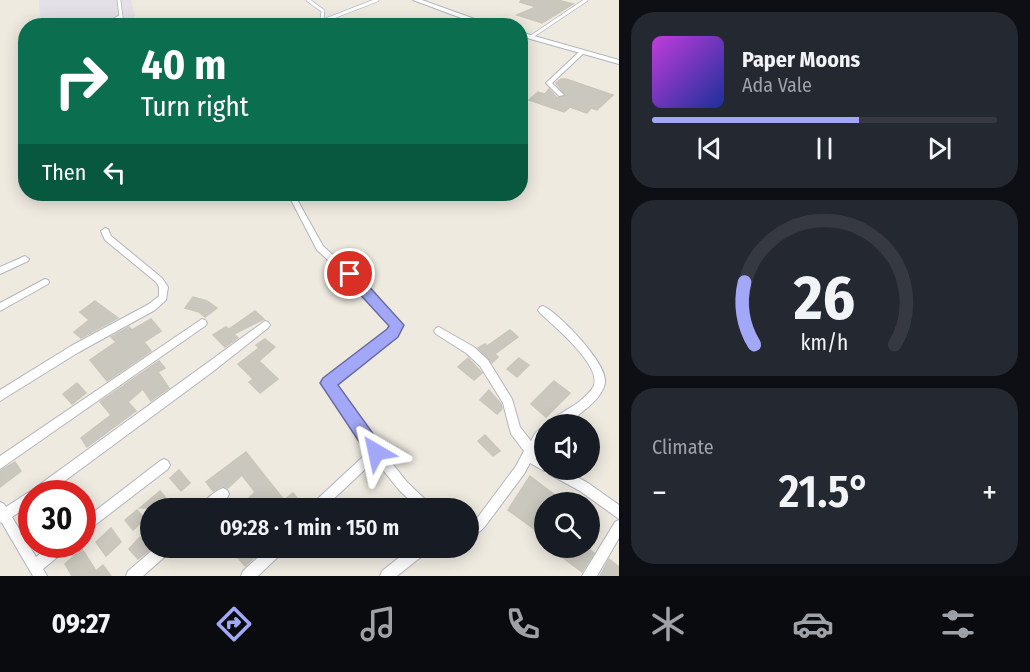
<!DOCTYPE html>
<meta charset="utf-8">
<style>
:root{--surface:#171b24;--page:#242831;--text:#f1f3f6;--muted:#9ea1a6;--line:#363941;--accent:#a2a8f7}
body{margin:0;font-family:"Fira Sans Condensed",sans-serif;background:var(--page);color:var(--text);height:100vh;display:flex;flex-direction:column;font-size:22px;white-space:nowrap}
*{box-sizing:border-box;margin:0}
p{font-size:20px;color:var(--muted)}
.icon{flex:none;width:33px;height:33px;fill:none;stroke:currentColor;stroke-width:2;stroke-linecap:round;stroke-linejoin:round}
.map{position:relative;flex:1;overflow:hidden}
.details{display:flex;flex-direction:column;gap:12px;padding:12px;background:#0d0f14;width:411px}
.details>*{flex:none}
.guide{position:absolute;left:18px;top:18px;width:510px;height:183px;border-radius:24px;box-shadow:0 3px 15px #0003;background:#0b6e4f;color:#fff;overflow:hidden}
.tools{position:absolute;left:534px;top:414px;display:grid;gap:12px}
.tools a{display:grid;place-items:center;width:66px;height:66px;border-radius:50%;background:var(--surface);box-shadow:0 3px 15px #0003;font-size:30px}
.speed{position:absolute;left:18px;top:480px;display:flex;gap:12px;font-size:30px;font-weight:700;text-align:center}
.speed>*{display:grid;place-content:center;width:78px;height:78px;border-radius:50%;background:var(--surface);box-shadow:0 3px 15px #0003;line-height:1}
.speed .limit{border:9px solid #d22;background:#fff;color:#111}
.pin{position:absolute;display:grid;place-items:center;width:51px;height:51px;color:#fff;margin:-26px;border:3px solid #fff;border-radius:50%;box-shadow:0 2px 6px #0007}
.me{position:absolute;width:66px;margin:-33px;rotate:324deg;stroke-linejoin:round;filter:drop-shadow(0 0 4px #0008)}
.turn{display:flex;align-items:center;gap:21px;height:126px;padding:0 24px;font-size:27px}
.turn .icon{width:78px;height:78px;stroke-width:2.5}
.turn b{display:block;font-size:42px;line-height:51px}
.then{display:flex;align-items:center;height:57px;padding:0 24px;background:#0003;gap:12px;font-size:22px}
.big{font-size:45px;font-weight:600;line-height:1.1}
.details .card{flex:1;display:flex;flex-direction:column;justify-content:center;gap:9px;min-width:0;padding:0 21px;border-radius:24px;background:var(--page)}
.details .dial{align-items:center;gap:0}
.dial svg{height:156px;overflow:visible;fill:none;stroke:var(--line);stroke-width:7;stroke-linecap:round;text-anchor:middle}
.dial text{fill:var(--text);stroke:none}
.song{display:flex;align-items:center;gap:18px}
.cover{width:72px;height:72px;border-radius:9px;background:linear-gradient(135deg,hsl(290 70% 55%),hsl(230 70% 35%))}
.played{height:6px;border-radius:3px;background:linear-gradient(90deg,var(--accent) 60%,var(--line) 60%)}
.keys{display:flex;justify-content:space-around;direction:ltr}
.heat{display:flex;justify-content:space-between;align-items:center;font-size:33px;direction:ltr}
.trip{position:absolute;left:140px;top:498px;width:339px;height:60px;border-radius:30px;background:var(--surface);box-shadow:0 3px 15px #0003;font-weight:600;line-height:60px;text-align:center}
.menu{display:flex;height:96px;justify-content:space-around;align-items:center;background:#090b0e;color:var(--muted)}
.menu .icon{width:42px;height:42px}
.menu .current{color:var(--accent)}
.menu b{font-size:27px;color:var(--text)}
main{display:flex;flex:1;min-height:0}
.map>svg:first-child{display:block}
</style>
<main>
<div class="map">
<svg width="619" height="576" viewBox="0 0 619 576">
<rect width="100%" height="100%" fill="#eeeae0"/>
<polygon fill="#e3e0e7" points="39,0 131,0 137,25 41,25"/>
<g fill="#cac8be" stroke="#cac6b9" stroke-width="1.5">
<polygon points="521,0 558,0 573,4 542,23 517,15 536,7 520,2"/>
<polygon points="561,79 566,79 613,95 597,110 591,108 587,113 570,107 564,112 529,100 538,92 545,94 549,89 557,98 566,96 556,83"/>
<polygon points="193,297 207,301 217,308 205,317 199,312 185,308"/>
<polygon points="95,301 118,318 81,338 74,332 89,320 80,312"/>
<polygon points="255,311 264,319 234,334 238,338 225,347 213,335 226,327 229,329"/>
<polygon points="151,319 161,331 144,342 151,351 107,381 90,360 116,342 111,337 129,327 132,330"/>
<polygon points="510,330 518,337 495,354 498,357 492,363 478,348 485,344 487,346"/>
<polygon points="265,339 275,347 259,361 278,379 260,393 249,382 253,379 238,364 259,348 256,345"/>
<polygon points="468,358 482,373 474,380 458,367"/>
<polygon points="519,358 529,365 517,377 507,369"/>
<polygon points="159,361 165,368 158,372 169,388 151,401 143,389 128,402 136,411 87,447 81,438 111,415 100,402"/>
<polygon points="554,381 570,393 546,417 531,404"/>
<polygon points="77,383 86,393 72,404 63,394"/>
<polygon points="489,390 501,404 502,409 497,414 480,400"/>
<polygon points="485,435 500,451 493,456 478,441"/>
<polygon points="246,452 284,500 293,493 305,508 274,508 277,506 276,502 268,508 257,508 249,498 255,492 242,475 228,488 222,486 213,491 206,482"/>
<polygon points="15,462 21,471 0,487 0,471"/>
<polygon points="179,470 190,483 181,491 170,478"/>
<polygon points="530,476 564,502 544,502 544,536 508,510"/>
<polygon points="160,491 174,508 140,508"/>
<polygon points="137,510 145,519 133,530 125,520"/>
<polygon points="111,528 121,542 106,556 96,542"/>
<polygon points="140,537 151,549 138,559 129,549"/>
<polygon points="242,548 265,548 245,566 235,554"/>
<polygon points="550,548 587,548 594,553 582,572"/>
<polygon points="82,549 96,571 103,565 111,576 72,576 65,564"/>
<polygon points="609,559 619,567 619,576 600,576"/>
</g>
<g fill="none" stroke-linecap="round" stroke-linejoin="round">
<defs>
<g id="lane">
<polyline points="119,0 122,26"/>
<polyline points="308,0 323,11 322,19 330,26"/>
<polyline points="323,21 377,0"/>
<polyline points="104,26 121,16"/>
<polyline points="531,37 586,0"/>
</g>
<g id="street">
<polygon points="580,51 585,52 552,83 564,95 559,96 546,83"/>
<polygon points="288,194 294,194 323,246 372,291 401,325 396,336 335,384 380,448 407,482 430,504 432,508 418,508 399,490 375,460 324,508 310,508 312,504 369,451 323,383 324,380 389,331 391,326 366,295 317,250"/>
<polygon points="105,228 108,229 111,236 162,278 168,287 166,300 155,310 79,352 0,401 0,390 71,346 149,304 159,296 159,287 156,282 105,240 101,231"/>
<polygon points="25,256 29,259 28,261 0,274 0,267"/>
<polygon points="45,279 48,280 49,282 48,284 0,311 0,303"/>
<path d="M543 306C560 314 608 364 605 383 603 395 591 405 582 412 570 422 565 426 549 424 554 416 571 408 579 402 584 397 592 391 594 385 601 365 553 325 540 313L538 310 540 307Z"/>
<polygon points="202,319 205,320 207,323 205,326 0,469 0,456"/>
<polygon points="265,321 268,322 270,325 268,328 211,373 47,494 32,494 32,504 12,517 36,557 52,544 68,544 67,549 43,569 47,576 33,576 2,523 0,522 0,502 4,504 6,507 32,490"/>
<path d="M439 327 474 347 488 360 512 399 520 427 531 441C534 435 537 429 544 427V439L536 453 544 459V470H547L544 471 530 463 524 474 486 525C480 532 477 535 468 533V521H473L478 517 516 466 524 451 511 434 503 403 480 366 466 353 436 334 434 331 436 328Z"/>
<polygon points="164,459 168,461 170,465 168,469 82,535 82,521 160,461"/>
<polygon points="547,470 564,470 588,483 619,505 619,519 580,491 549,474"/>
<path d="M223 488 227 490 229 494 227 498 216 508H201C204 500 215 491 223 488Z"/>
<polygon points="619,520 619,538 597,576 582,576 615,522"/>
<polygon points="155,548 170,548 169,553 143,576 126,576 128,571"/>
<polygon points="268,548 283,548 282,553 258,576 241,576 243,571"/>
<polygon points="411,548 427,548 426,553 397,576 380,576 382,571"/>
</g>
<g id="secondary">
<polygon points="413,0 422,0 494,26 483,26"/>
<polygon points="520,32 619,60 619,64 520,36"/>
</g>
</defs>
<use href="#lane" stroke="#b3b4c0" stroke-width="4.5"/>
<use href="#street" stroke="#b3b4c0" stroke-width="2"/>
<use href="#secondary" stroke="#b3b4c0" stroke-width="2"/>
<use href="#lane" stroke="#fff" stroke-width="3"/>
<use href="#street" fill="#fff" fill-rule="evenodd"/>
<use href="#secondary" fill="#fff" fill-rule="evenodd"/>
</g>
<polygon fill="#a2a8f7" stroke="#696da1" stroke-width="1.5" points="350,269 355,271 404,325 398,337 338,385 382,446 384,452 382,458 376,460 370,458 320,383 323,378 387,329 389,326 345,278 343,274 345,271"/>
</svg>
<div class="tools">
<a><svg class="icon" aria-label="sound" viewBox="0 0 24 24"><path d="M4 9h4l5-4v14l-5-4H4zM17 9q2 3 0 6"/></svg></a>
<a><svg class="icon" aria-label="search" viewBox="0 0 24 24"><circle cx="10" cy="10" r="6"/><path d="M15 15l6 6"/></svg></a>
</div>
<div class="speed"><div class="limit">30</div></div>
<div class="pin" style="left:350px;top:274px;background:#d93025"><svg class="icon" aria-label="arrive" viewBox="0 0 24 24"><path d="M6 21V4h12l-3 4 3 4H6"/></svg></div>
<svg class="me" style="left:376px;top:452px" viewBox="-20 -20 40 40"><path d="M0-17L14 15 0 8-14 15z" fill="#a2a8f7" stroke="#fff" stroke-width="4"/></svg>
<div class="trip">09:28 · 1 min · 150 m</div>
<div class="guide">
<div class="turn"><svg class="icon" aria-label="right" viewBox="0 0 24 24"><path d="M7 20v-9h11M14 6l5 5-5 5"/></svg><div><b>40 m</b>Turn right</div></div>
<div class="then">Then<svg class="icon" aria-label="left" viewBox="0 0 24 24"><path d="M17 20v-9H6M10 6l-5 5 5 5"/></svg></div>
</div>
</div>
<section class="details">
<div class="card">
<div class="song"><i class="cover"></i><div><b>Paper Moons</b><p>Ada Vale</p></div></div>
<div class="played"></div>
<div class="keys"><svg class="icon" aria-label="previous" viewBox="0 0 24 24"><path d="M18 5L8 12l10 7zM5 5v14"/></svg><svg class="icon" aria-label="pause" viewBox="0 0 24 24"><path d="M8 5v14M16 5v14"/></svg><svg class="icon" aria-label="next" viewBox="0 0 24 24"><path d="M6 5l10 7-10 7zM19 5v14"/></svg></div>
</div>
<div class="card dial"><svg viewBox="0 0 100 80">
<path d="M14 69A42 42 0 1 1 86 69"/>
<path d="M14 69A42 42 0 0 1 9 37" stroke="#a2a8f7"/>
<text x="50" y="56" font-size="32" font-weight="700">26</text>
<text x="50" y="72" font-size="11">km/h</text>
</svg></div>
<div class="card"><p>Climate</p>
<div class="heat"><a>−</a><b class="big">21.5°</b><a>+</a></div>
</div>
</section>
</main>
<nav class="menu">
<b>09:27</b>
<svg class="icon current" aria-label="directions" viewBox="0 0 24 24"><path d="M12 3l9 9-9 9-9-9zM9 14v-3h6M13 9l2 2-2 2"/></svg>
<svg class="icon" aria-label="music" viewBox="0 0 24 24"><path d="M9 18V5l10-2v13"/><circle cx="6" cy="18" r="3"/><circle cx="16" cy="16" r="3"/></svg>
<svg class="icon" aria-label="phone" viewBox="0 0 24 24"><path d="M5 4h4l2 5-3 2q2 4 5 5l2-3 5 2v4C11 20 4 13 5 4z"/></svg>
<svg class="icon" aria-label="climate" viewBox="0 0 24 24"><path d="M12 3v18M4 7l16 10M4 17L20 7"/></svg>
<svg class="icon" aria-label="car" viewBox="0 0 24 24"><path d="M5 17H2v-5l4-1 3-4h7l3 4 3 1v5h-3M9 17h6M6 11h13"/><circle cx="7" cy="17" r="2"/><circle cx="17" cy="17" r="2"/></svg>
<svg class="icon" aria-label="filters" viewBox="0 0 24 24"><path d="M4 7h16M4 17h16"/><circle cx="9" cy="7" r="2"/><circle cx="15" cy="17" r="2"/></svg>
</nav>
